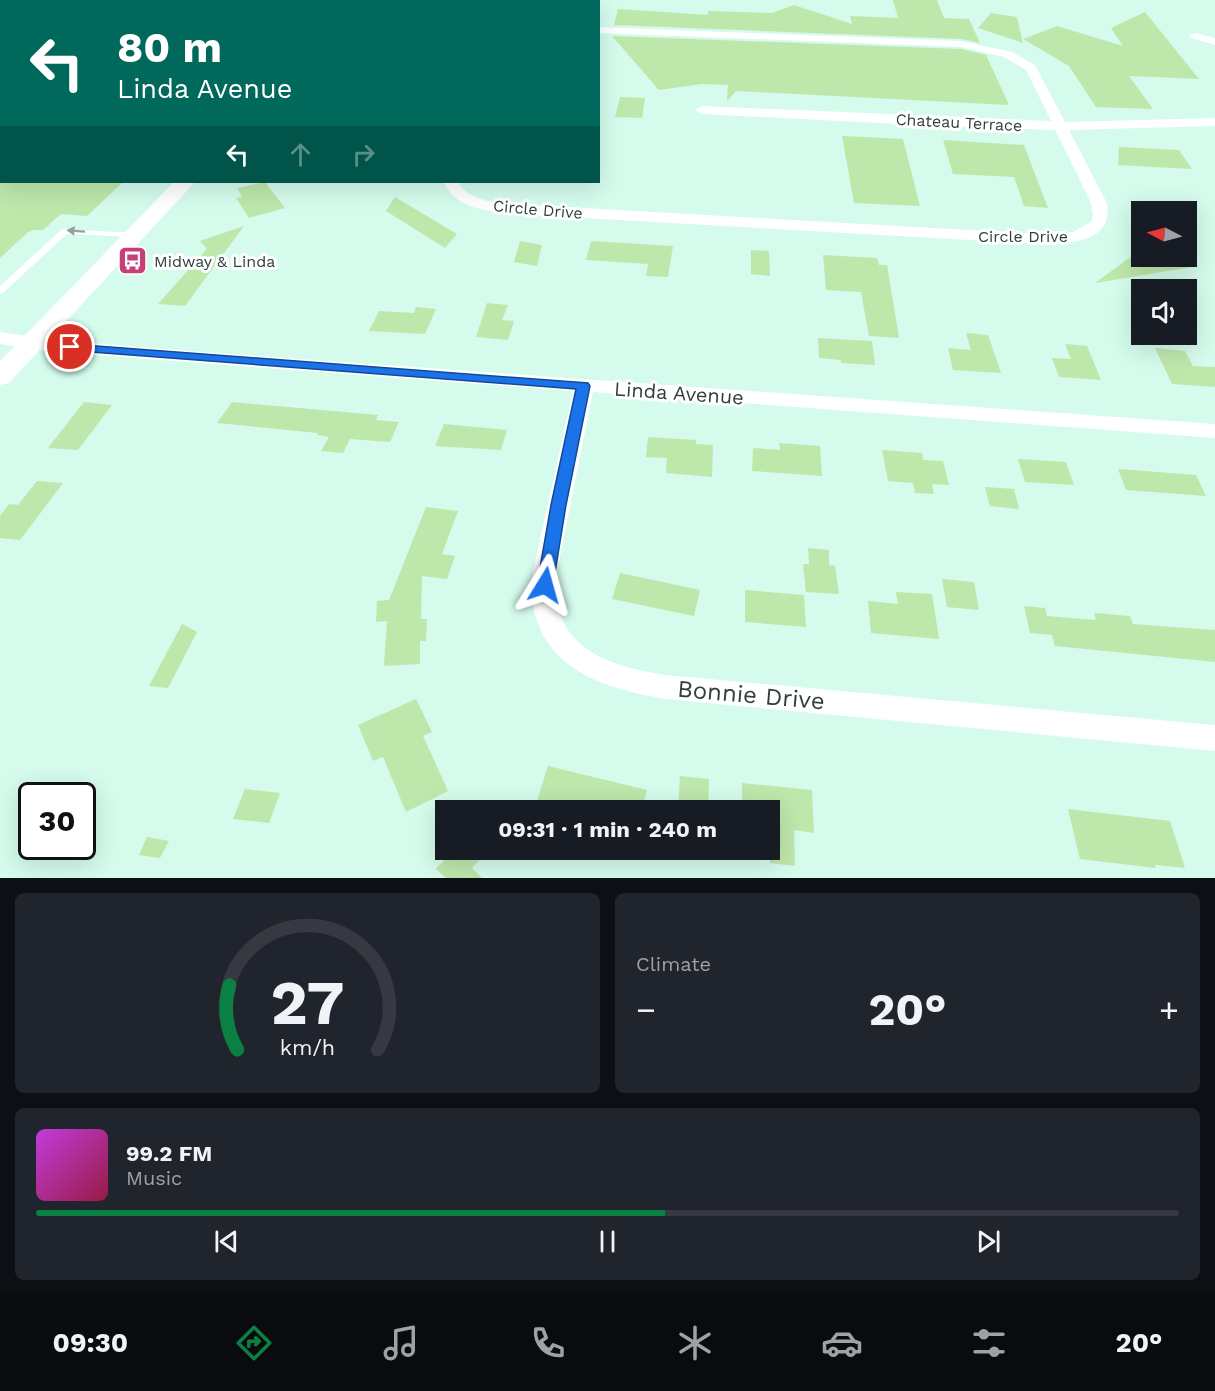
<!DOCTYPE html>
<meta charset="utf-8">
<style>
:root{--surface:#171b24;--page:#20242c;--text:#f1f3f6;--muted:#9ea1a6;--line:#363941;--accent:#0b8043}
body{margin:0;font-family:"Work Sans",sans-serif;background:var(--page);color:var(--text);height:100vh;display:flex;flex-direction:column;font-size:22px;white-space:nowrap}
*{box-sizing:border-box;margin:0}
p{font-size:20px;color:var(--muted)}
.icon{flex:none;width:33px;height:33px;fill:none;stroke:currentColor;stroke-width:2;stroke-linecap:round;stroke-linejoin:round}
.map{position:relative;height:878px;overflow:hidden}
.details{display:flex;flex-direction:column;gap:15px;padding:15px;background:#0d0f14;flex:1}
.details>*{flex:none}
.hud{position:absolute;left:0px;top:0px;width:600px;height:183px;box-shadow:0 6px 24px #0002;background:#00695c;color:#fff;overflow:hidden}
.needle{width:39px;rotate:276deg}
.fabs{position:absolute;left:1131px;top:201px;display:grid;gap:12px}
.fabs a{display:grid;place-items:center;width:66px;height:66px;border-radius:0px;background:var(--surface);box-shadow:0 6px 24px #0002;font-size:30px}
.speed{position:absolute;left:18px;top:782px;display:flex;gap:12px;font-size:30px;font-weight:700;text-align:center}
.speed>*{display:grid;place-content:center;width:78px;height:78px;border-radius:50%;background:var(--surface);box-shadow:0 6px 24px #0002;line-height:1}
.speed .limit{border:3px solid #111;border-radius:9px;background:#fff;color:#111}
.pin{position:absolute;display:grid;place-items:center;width:51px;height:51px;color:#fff;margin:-26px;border:3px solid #fff;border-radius:50%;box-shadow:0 2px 6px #0007}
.me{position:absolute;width:66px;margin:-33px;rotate:8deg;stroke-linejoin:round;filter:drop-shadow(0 0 4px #0008)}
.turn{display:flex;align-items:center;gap:21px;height:126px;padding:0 18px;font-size:27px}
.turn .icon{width:78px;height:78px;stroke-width:2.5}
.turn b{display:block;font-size:42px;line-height:51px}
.lanes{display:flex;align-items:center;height:57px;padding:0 18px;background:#0003;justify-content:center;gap:30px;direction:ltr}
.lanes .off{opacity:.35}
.big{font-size:45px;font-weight:700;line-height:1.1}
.details .widget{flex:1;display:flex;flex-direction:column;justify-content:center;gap:9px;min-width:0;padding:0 21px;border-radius:9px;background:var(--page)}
.details .dial{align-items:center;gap:0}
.dial svg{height:156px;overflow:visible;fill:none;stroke:var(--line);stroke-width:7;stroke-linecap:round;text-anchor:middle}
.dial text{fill:var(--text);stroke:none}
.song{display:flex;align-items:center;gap:18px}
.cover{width:72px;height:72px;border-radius:9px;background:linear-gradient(135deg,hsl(290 70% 55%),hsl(340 70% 35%))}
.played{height:6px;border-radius:3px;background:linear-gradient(90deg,var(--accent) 55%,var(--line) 55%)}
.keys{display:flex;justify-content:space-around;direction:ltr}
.heat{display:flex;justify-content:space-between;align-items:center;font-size:33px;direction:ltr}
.details .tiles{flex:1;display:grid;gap:15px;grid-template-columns:1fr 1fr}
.widget:last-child{grid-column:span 2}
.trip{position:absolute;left:435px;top:800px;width:345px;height:60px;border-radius:0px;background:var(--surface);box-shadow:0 6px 24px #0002;font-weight:700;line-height:60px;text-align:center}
.tab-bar{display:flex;height:96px;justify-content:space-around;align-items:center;background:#090b0e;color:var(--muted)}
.tab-bar .icon{width:42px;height:42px}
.tab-bar .selected{color:var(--accent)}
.tab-bar b{font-size:27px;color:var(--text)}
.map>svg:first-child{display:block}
</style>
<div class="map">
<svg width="1215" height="878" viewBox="0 0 1215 878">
<rect width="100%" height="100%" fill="#d4fbec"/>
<g fill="#bee7ac">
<polygon points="893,0 937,0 944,18 969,19 980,43 961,39 614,25 618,9 708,15 708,11 772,13 794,5 852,24 850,16 898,18"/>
<polygon points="1145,12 1199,79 1129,76 1153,109 1096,107 1069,66 1023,39 1057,26 1123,46 1111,28"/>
<polygon points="991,13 1017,17 1023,43 978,28"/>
<polygon points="612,36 961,49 986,55 1009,105 736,91 727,101 728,85 701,84 659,90"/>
<polygon points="620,97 645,98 642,118 615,117"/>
<polygon points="842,136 903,139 920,206 854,203"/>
<polygon points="943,140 1024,145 1048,208 1024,206 1014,177 953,174"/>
<polygon points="1119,147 1179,150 1192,169 1118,165"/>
<polygon points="0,182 123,182 87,216 61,214 43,230 34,230 28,232 0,258"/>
<polygon points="265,182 285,208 249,218 236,198 242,197 237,188"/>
<polygon points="395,197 457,234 445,248 386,211"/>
<polygon points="244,226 185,306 158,304 207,249 200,241"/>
<polygon points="520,241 542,245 537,266 514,262"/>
<polygon points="591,241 673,246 668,277 646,276 648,264 586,260"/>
<polygon points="751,250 769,251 770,276 751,274"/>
<polygon points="823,255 877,258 879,265 887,265 899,338 869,336 861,292 826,290"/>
<polygon points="1132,256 1192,256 1192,267 1095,283"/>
<polygon points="487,303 508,305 502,320 514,321 508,340 476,337"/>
<polygon points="416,307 436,309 425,334 369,331 379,311 414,313"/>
<polygon points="966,333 988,335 1001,373 953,370 948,348 971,350"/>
<polygon points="818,338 872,341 875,365 841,363 841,360 819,358"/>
<polygon points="1065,344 1087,346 1101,380 1059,377 1052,358 1071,359"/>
<polygon points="1155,348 1185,351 1193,366 1215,367 1215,387 1172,384"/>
<polygon points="84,402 112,405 78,450 48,448"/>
<polygon points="232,402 378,415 376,420 399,422 390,442 350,439 343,453 321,451 329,437 317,435 318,433 217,423"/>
<polygon points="444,424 507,430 501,450 435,446"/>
<polygon points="648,437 696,440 696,444 713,445 712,477 666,473 667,458 646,457"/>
<polygon points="779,443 820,446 822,476 752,471 753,448 780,450"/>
<polygon points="882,450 922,453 923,460 943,461 949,485 932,484 934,494 915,493 913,483 888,481"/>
<polygon points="1018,459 1066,462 1074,485 1025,482"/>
<polygon points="1118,469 1196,475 1206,496 1126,490"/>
<polygon points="37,481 63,483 20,540 0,538 0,516 9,504 18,505"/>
<polygon points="985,487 1014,489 1019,509 990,506"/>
<polygon points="426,507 458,511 442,554 455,556 447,579 422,576 421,619 427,619 426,641 420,641 420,664 384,666 387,621 376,622 377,601 389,600"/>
<polygon points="808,548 829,550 829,565 835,566 839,594 806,592 803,564 809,564"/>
<polygon points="620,573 700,590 694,616 612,599"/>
<polygon points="942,579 974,582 979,610 947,607"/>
<polygon points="745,590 804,595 806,627 745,622"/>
<polygon points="896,592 932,594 939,639 871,633 868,601 898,604"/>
<polygon points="1024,606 1045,608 1047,616 1096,620 1094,613 1130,616 1133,624 1215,630 1215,662 1055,646 1052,635 1030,633"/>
<polygon points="182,624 197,632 168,688 149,686"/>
<polygon points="416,699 432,732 423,736 448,791 406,812 383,757 373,761 358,725"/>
<polygon points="548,766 647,790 642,810 534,810"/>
<polygon points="680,776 709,779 708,810 678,810"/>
<polygon points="742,783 812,790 814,833 794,830 795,866 770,863 770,810 742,810"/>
<polygon points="245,789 280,793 269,823 233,819"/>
<polygon points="1068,809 1170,821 1185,868 1155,865 1156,868 1080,859"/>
<polygon points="147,837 169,841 160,858 139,855"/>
<polygon points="454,849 489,849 472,868 482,878 446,878 436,869"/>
</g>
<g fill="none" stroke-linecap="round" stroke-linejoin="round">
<g fill="#fff" fill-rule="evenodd">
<rect x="0" y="154" width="2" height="5"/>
<polygon points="62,229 134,233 138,235 134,237 67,234 3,293 0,294 0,286"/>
</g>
<g fill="#fff" fill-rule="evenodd">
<polygon points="17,0 29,0 16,2"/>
<polygon points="60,0 89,0 90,2 61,2"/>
<polygon points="0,10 2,10 0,17"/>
<path d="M598 27 961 41 1012 52 1035 65 1065 122 1215 118V126L1069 130 1107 203C1113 244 1070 243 1041 244L512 214C487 211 454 208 444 182H458C469 201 492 202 512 204L1041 234 1073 232 1091 222 1093 215 1091 203 1055 130 958 127 702 114 695 110 702 106 1051 121 1026 70 1004 57 961 47 598 33Z"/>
<polygon points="1195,33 1215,38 1215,45 1191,38 1189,36"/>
<polygon points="0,126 2,126 0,135"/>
<path d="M0 332 55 340 203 352 1215 424V438L593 392 557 571C557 580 555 590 556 599 565 654 618 667 665 675L1215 725V751L665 699C604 688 541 670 532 599 530 590 532 580 533 571L573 391 55 352 0 344Z"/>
</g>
<g fill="#fff" fill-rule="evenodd">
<polygon points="352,0 366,0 351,2"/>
<polygon points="174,182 195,182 9,383 0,385 0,361"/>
</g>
</g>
<defs><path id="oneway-solid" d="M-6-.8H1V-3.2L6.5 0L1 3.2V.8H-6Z" transform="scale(1.5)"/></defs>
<use fill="#989f9c" href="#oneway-solid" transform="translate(76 231) rotate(-176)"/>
<polygon fill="#1a73e8" stroke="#114b97" stroke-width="1.5" points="70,344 588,383 590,386 566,505 553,585 550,589 545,591 539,589 537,585 551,505 576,389 65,350 65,345"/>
<defs>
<symbol id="bus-square" viewBox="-11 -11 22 22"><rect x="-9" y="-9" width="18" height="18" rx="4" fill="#c83e78" stroke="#fff"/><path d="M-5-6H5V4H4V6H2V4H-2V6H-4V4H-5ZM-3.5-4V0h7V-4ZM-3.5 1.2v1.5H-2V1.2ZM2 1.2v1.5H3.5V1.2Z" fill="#fff"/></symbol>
</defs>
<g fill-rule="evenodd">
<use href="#bus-square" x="116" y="244" width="33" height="33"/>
</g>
<g text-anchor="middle" stroke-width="6" stroke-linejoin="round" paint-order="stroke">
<g font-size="16" fill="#303f3a" stroke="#fff">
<text transform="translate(959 122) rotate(3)" y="6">Chateau Terrace</text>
<text transform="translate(538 209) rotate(5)" y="6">Circle Drive</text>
<text x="1023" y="242">Circle Drive</text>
</g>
<g font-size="16" fill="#303f3a" stroke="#fff" text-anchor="start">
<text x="154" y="267">Midway &amp; Linda</text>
</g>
<g font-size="20" fill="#303f3a" stroke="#fff">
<text transform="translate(679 393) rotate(4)" y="7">Linda Avenue</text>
</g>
<g font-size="24" fill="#303f3a" stroke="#fff">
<text transform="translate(751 695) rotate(5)" y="8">Bonnie Drive</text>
</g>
</g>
</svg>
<div class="fabs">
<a><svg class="needle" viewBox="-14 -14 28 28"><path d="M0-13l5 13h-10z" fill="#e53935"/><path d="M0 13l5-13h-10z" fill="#9ea1a6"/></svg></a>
<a><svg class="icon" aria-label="sound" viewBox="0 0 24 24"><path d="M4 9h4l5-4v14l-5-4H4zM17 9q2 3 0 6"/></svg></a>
</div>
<div class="speed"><div class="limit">30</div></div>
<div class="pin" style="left:70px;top:347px;background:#d93025"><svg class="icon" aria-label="arrive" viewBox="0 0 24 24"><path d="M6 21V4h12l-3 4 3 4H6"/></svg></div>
<svg class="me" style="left:545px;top:585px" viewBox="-20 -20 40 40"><path d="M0-17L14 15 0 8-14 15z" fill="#1a73e8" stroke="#fff" stroke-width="4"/></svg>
<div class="trip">09:31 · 1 min · 240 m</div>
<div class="hud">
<div class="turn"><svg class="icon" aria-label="left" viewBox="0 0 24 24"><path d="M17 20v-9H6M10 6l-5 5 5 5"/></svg><div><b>80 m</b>Linda Avenue</div></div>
<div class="lanes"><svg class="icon" aria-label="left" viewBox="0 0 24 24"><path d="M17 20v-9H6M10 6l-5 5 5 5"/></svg><svg class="icon off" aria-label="ahead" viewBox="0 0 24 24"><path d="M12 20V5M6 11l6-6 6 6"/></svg><svg class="icon off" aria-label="right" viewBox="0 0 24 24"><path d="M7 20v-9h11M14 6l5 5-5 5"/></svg></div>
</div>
</div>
<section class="details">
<div class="tiles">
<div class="widget dial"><svg viewBox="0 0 100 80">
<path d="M14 69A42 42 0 1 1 86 69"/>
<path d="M14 69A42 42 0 0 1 10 36" stroke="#0b8043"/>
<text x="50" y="56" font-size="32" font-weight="700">27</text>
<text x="50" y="72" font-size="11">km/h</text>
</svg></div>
<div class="widget"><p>Climate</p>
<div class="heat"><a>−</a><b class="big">20°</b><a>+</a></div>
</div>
<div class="widget">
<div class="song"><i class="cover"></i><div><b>99.2 FM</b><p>Music</p></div></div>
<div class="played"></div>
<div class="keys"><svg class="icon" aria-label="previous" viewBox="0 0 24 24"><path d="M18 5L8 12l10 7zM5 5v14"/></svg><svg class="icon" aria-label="pause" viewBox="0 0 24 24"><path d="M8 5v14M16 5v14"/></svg><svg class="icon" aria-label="next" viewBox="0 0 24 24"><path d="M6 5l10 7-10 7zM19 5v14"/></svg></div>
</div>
</div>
</section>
<nav class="tab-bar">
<b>09:30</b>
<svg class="icon selected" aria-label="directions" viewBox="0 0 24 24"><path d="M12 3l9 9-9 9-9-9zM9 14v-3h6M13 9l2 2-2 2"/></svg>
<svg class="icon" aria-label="music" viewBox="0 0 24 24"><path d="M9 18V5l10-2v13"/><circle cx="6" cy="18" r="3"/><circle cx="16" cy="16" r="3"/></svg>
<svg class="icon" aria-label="phone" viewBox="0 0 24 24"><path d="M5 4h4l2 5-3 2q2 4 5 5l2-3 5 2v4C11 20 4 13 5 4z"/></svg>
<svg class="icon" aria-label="climate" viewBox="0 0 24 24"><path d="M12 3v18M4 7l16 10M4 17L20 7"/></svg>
<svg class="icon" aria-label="car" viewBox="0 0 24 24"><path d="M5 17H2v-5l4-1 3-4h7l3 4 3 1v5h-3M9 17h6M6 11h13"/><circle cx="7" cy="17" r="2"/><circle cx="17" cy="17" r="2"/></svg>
<svg class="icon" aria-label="filters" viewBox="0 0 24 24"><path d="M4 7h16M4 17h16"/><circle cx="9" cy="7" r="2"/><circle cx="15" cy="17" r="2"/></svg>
<b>20°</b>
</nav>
